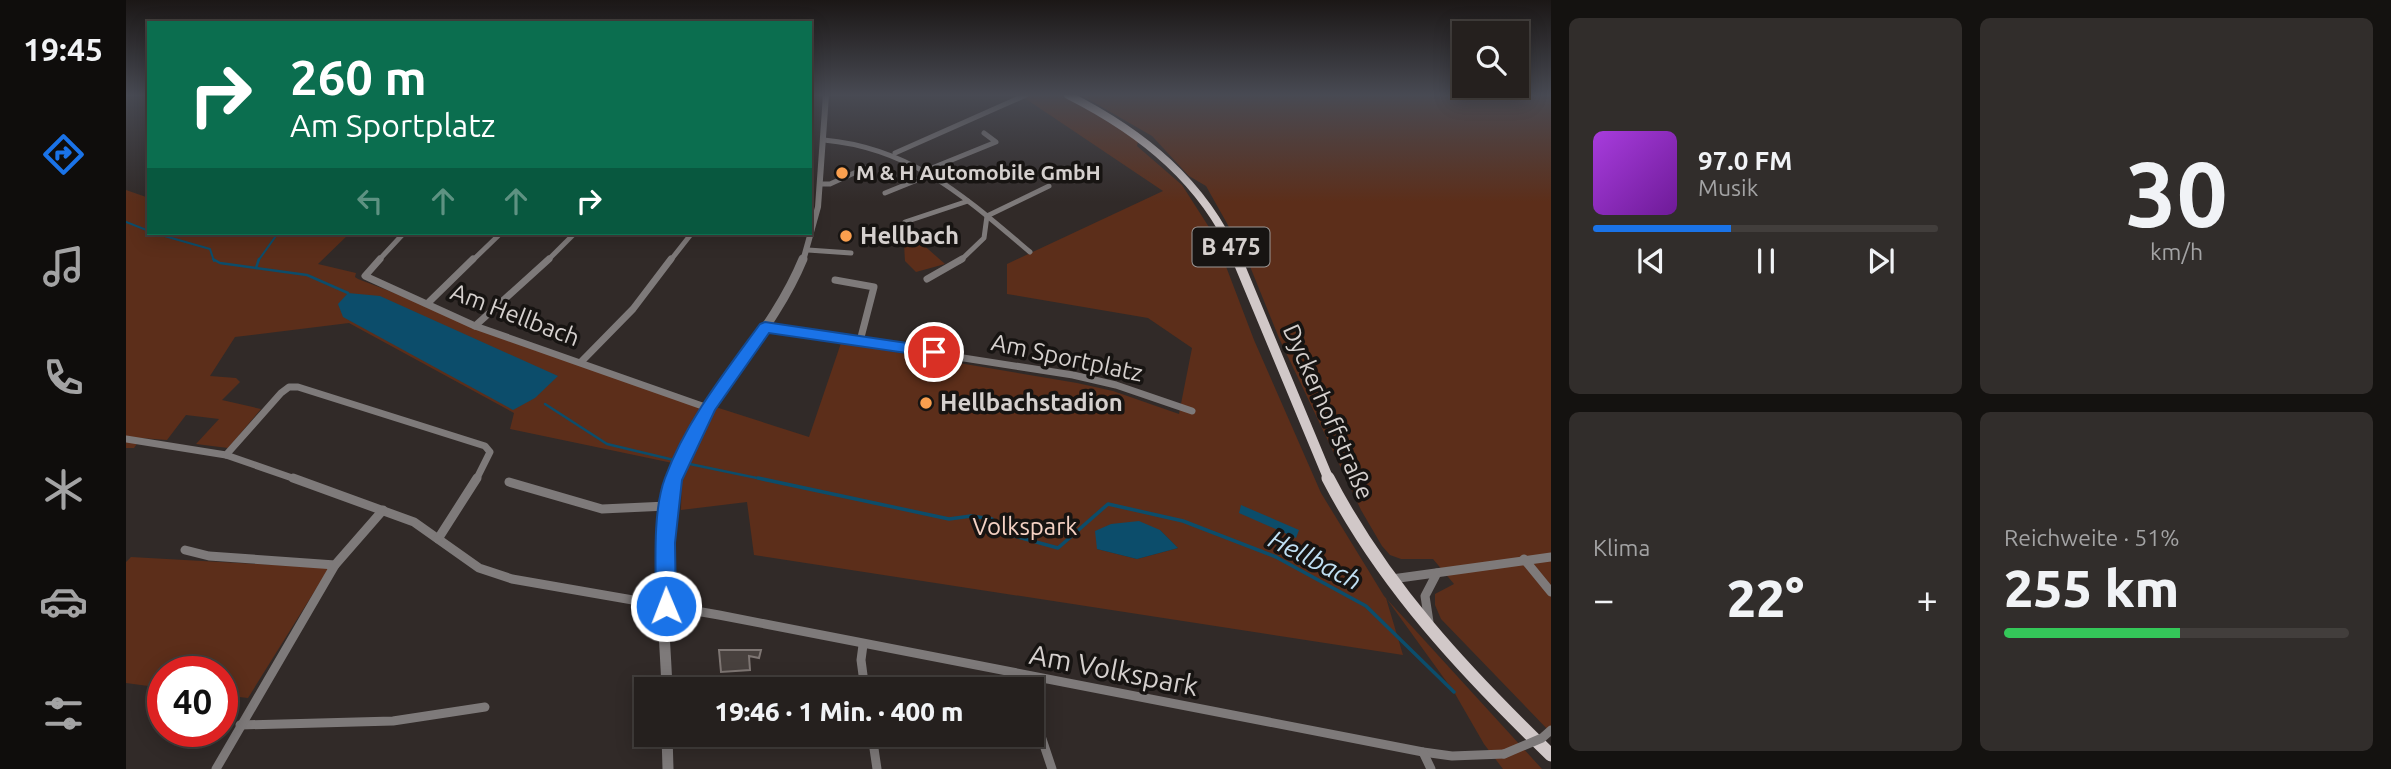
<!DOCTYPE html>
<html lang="de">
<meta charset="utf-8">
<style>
:root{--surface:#25201e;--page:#312d2b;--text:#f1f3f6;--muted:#a3a3a4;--line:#423e3c;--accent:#1a73e8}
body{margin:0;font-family:Ubuntu,sans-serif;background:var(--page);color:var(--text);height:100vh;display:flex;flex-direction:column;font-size:26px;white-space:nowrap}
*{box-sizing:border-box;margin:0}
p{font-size:23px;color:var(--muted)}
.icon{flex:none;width:38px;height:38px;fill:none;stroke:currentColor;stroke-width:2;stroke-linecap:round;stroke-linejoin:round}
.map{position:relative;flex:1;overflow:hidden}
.details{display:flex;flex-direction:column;gap:18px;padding:18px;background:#141210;width:840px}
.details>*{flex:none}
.guide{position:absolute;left:21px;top:21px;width:665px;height:214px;border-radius:0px;box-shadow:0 4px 18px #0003,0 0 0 2px var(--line);background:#0b6e4f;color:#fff;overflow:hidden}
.tools{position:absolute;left:1326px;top:21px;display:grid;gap:14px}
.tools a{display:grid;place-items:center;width:77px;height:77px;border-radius:0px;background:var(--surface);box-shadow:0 4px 18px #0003,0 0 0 2px var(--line);font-size:35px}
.speed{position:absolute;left:21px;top:656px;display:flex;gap:14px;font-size:35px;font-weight:700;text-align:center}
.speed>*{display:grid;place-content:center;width:91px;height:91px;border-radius:50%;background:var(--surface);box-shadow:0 4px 18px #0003,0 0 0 2px var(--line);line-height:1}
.speed .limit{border:10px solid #d22;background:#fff;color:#111}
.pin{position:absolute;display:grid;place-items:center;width:60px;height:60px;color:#fff;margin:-30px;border:4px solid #fff;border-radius:50%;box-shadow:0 2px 7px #0007}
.me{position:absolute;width:77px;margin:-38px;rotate:359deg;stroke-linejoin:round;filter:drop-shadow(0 0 5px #0008)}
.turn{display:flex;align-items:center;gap:24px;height:147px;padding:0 28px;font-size:32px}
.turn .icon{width:91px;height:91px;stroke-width:2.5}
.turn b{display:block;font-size:49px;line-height:60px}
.lanes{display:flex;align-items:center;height:66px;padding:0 28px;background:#0003;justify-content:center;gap:35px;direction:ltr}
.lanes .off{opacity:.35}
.big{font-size:52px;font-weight:800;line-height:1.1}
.details .card{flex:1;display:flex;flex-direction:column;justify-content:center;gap:10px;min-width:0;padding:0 24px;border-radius:10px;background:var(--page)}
.details .dial{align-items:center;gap:0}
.dial b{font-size:91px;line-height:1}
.song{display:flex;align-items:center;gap:21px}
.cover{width:84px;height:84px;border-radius:10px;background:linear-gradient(135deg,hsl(280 70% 55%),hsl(280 70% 35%))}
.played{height:7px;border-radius:4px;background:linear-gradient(90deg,var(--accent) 40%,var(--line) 40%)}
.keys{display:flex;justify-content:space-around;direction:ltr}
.heat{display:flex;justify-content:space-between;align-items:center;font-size:38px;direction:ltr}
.charge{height:10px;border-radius:5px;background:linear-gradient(90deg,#34c759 51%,var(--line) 0)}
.details .tiles{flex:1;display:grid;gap:18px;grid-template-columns:repeat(2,1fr)}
.trip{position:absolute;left:508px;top:677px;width:410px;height:70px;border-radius:0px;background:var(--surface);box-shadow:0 4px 18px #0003,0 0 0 2px var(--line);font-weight:800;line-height:70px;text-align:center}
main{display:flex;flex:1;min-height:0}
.menu{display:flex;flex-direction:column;width:126px;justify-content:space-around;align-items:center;background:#0f0d0c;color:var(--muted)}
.menu .icon{width:49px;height:49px}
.menu .on{color:var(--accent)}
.menu b{font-size:32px;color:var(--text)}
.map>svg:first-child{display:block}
</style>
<main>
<nav class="menu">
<b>19:45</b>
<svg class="icon on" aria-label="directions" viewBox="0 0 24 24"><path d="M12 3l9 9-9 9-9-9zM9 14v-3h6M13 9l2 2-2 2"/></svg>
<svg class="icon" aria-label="music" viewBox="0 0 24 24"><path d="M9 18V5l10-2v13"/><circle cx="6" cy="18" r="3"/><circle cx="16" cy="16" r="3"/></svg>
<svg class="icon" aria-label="phone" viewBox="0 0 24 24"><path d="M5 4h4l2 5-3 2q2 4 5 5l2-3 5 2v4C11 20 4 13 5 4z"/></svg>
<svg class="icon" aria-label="climate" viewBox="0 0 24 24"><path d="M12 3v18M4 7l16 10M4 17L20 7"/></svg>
<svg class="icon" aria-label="car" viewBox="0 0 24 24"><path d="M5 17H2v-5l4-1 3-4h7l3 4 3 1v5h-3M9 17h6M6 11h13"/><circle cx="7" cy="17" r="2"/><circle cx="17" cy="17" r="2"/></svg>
<svg class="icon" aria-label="filters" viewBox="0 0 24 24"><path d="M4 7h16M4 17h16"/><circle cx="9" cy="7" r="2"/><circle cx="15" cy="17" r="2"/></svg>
</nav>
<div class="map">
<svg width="1425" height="769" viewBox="0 0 1425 769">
<rect width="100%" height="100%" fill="#312a28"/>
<g fill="#5c2e1a" fill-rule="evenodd">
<path d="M894 95H933L951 102 1012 141 1011 146 1056 185 1088 235 1128 340 1195 493 1258 596 1416 769H1377L1358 744 1328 692 1260 598 1277 655 628 555 621 502 555 510 556 465 384 429 388 413 223 323 109 337 84 376 110 378 114 382 96 400 135 409 102 448 70 444 93 419 60 415 41 440 15 438 8 448H0V190L23 198V233H224L192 264 230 273 229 277 232 279 446 361 683 437 715 343 951 383 987 391 1053 414 1066 348 1022 318 881 294V264L1037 191ZM1034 530 1052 548 1011 559 971 549Z"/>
<polygon points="955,95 1425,95 1425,733 1315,619 1309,605 1309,594 1328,584 1307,559 1275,559 1264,555 1256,546 1235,510 1153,338 1121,259 1080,186 1063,176 1026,136"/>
<polygon points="777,227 819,264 790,272 779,261"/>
<polygon points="5,557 203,568 122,698 96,695 96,672 37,672 37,688 0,683 0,562"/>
</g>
<g fill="#0c4d6b">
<polygon points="222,293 254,296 432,376 409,398 387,410 217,317 212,304"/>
<polygon points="1115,505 1173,530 1170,538 1113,513"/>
<polygon points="1013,521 1034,530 1052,548 1011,559 971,549 969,531 985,524"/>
</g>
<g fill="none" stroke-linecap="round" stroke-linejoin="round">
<g stroke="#0c4d6b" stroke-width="2">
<polyline points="0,222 23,231"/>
<polyline points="28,233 84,249 88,261"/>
<polyline points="132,261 152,233"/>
</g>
<g stroke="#0c4d6b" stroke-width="2.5">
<polyline points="87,259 94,263 181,275 222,293"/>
<polyline points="130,268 133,259"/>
<polyline points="419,404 481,444 552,461"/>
<polyline points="559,463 640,480"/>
</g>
<polyline stroke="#0c4d6b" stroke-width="3.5" points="632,478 823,519 845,516 866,519 881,534 932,548 982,504 1057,521 1150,557 1240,606 1328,692"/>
</g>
<polygon fill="#48413e" stroke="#7e7673" stroke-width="2" points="593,650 635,650 633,658 623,656 624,670 595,672"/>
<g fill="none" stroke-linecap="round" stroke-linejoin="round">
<g stroke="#7e7a7a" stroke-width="5">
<path d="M698 140C786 148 839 197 904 252"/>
<polyline points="769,153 900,95"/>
<polyline points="801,170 870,142 858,133"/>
<polyline points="695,184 704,184 739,168"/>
<polyline points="759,193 806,174"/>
<polyline points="779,222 842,201"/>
<polyline points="682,250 725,253"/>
<polyline points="252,261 278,233"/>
<polyline points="346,261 375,233"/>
<polyline points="421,261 449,233"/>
<polyline points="544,261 566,233"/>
<polyline points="834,261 858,238 861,216 923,186"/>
</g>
<g stroke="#7e7a7a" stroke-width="7">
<polyline points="254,259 239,276 349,326 582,408"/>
<polyline points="801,279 836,259"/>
<polyline points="709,280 748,287 734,341"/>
<polyline points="303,302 347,259"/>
<polyline points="349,326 423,259"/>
<polyline points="639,327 947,375 990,385 1066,411"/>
<polyline points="456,361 507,309 545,259"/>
<polyline points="0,439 100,455 172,480"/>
<polyline points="100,455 155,393 163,387 172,387 359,446 364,452 350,480"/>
</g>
<g stroke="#7e7a7a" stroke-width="9">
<polyline points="167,478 288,522 353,568 386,579 593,615 1297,752 1326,756 1378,754"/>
<polyline points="383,482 476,509 541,506"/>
<polyline points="312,539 351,478"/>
<polyline points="59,550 83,556 209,565"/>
<polyline points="1398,559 1425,592"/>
<polyline points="1266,579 1425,557"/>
<polyline points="1303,622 1299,596 1311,573"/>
<polyline points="737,645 735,660 739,690"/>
<polyline points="900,676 900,690"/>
<polyline points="905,706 926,769"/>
<polyline points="114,725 267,721 359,707"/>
<polyline points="746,735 751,769"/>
<polyline points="1297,752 1305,769"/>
<polyline points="90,769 209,565 257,510"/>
</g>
<polyline stroke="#7e7a7a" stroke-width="6" points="677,261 692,207 700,95"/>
<path stroke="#7e7a7a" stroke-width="9" d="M547 480C576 398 644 339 677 259"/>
<g stroke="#7e7a7a" stroke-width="11">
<path d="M541 690C539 622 527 545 547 478"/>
<polyline points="541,735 542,769"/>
</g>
<path stroke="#d1c8c8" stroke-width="8" d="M942 95C1017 133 1078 182 1112 261"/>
<polyline stroke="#d1c8c8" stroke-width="10" points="1111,259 1203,480"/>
<path stroke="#d1c8c8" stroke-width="13" d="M1202 478C1258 586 1339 672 1425 755"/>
<polyline stroke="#7e7a7a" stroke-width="9" points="1378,754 1416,738 1425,730"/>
</g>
<linearGradient id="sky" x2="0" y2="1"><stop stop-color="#1b1716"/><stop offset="0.47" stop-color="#484a53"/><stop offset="1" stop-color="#484a53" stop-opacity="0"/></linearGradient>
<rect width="1425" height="202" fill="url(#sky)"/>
<path fill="#1a73e8" stroke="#114b97" stroke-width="2" d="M639 322 808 347 816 352 808 357 643 333 589 410 556 480 549 543 550 606 547 613 540 616 533 613 530 606C530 570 526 512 539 478 560 421 599 372 634 324Z"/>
<g fill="#fa9f4e" stroke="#171412" stroke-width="2.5">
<circle cx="716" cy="173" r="7"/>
<circle cx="720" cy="236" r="7"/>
<circle cx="800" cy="403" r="7"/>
</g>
<g text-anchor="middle" stroke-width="7" stroke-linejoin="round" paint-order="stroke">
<g font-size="21" font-weight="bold" fill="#d5d0ce" stroke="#171412" text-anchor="start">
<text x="730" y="180">M &amp; H Automobile GmbH</text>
</g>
<rect fill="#171412" stroke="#9c9896" stroke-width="2" x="1066.5" y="227.5" width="77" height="39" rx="5"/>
<g font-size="23" font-weight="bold" fill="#d5d0ce">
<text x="1105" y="255">B 475</text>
</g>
<g font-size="24" font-weight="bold" fill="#d5d0ce" stroke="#171412" text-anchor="start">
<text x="734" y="244">Hellbach</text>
<text x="814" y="411">Hellbachstadion</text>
</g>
<g font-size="24" fill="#d5d0ce" stroke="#171412">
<text transform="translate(389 315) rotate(21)" y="8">Am Hellbach</text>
<text transform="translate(941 358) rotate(12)" y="8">Am Sportplatz</text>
<text transform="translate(1202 412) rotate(66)" y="8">Dyckerhoffstraße</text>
</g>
<g font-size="24" fill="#f5d2c4" stroke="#171412">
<text x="899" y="535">Volkspark</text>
</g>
<g font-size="26" font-style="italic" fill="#bfdff3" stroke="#171412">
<text transform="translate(1189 560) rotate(27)" y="9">Hellbach</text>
</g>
<g font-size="28" fill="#d5d0ce" stroke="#171412">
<text transform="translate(988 670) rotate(11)" y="10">Am Volkspark</text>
</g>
</g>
</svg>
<div class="tools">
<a><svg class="icon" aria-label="search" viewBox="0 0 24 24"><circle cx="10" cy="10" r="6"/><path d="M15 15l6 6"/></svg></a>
</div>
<div class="speed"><div class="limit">40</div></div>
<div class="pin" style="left:808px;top:352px;background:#d93025"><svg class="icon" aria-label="arrive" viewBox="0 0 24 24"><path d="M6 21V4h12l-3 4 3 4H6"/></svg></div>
<svg class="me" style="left:540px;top:606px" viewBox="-20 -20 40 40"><circle r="17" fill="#1a73e8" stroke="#fff" stroke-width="3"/><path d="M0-11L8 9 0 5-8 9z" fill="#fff"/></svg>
<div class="trip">19:46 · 1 Min. · 400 m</div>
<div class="guide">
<div class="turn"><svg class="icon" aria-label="right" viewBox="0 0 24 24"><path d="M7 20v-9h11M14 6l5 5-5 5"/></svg><div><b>260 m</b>Am Sportplatz</div></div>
<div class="lanes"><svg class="icon off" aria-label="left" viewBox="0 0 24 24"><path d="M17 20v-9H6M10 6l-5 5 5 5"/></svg><svg class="icon off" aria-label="ahead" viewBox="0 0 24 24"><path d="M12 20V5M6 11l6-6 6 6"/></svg><svg class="icon off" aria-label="ahead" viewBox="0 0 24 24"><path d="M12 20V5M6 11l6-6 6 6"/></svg><svg class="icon" aria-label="right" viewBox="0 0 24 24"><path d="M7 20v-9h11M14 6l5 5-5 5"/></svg></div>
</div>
</div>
<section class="details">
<div class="tiles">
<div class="card">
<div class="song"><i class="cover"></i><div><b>97.0 FM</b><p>Musik</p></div></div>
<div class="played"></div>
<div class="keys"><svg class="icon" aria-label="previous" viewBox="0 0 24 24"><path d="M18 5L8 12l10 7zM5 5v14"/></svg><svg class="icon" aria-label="pause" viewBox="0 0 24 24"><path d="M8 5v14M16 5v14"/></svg><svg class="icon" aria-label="next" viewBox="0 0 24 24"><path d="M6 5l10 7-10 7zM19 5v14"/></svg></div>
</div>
<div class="card dial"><b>30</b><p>km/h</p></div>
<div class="card"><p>Klima</p>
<div class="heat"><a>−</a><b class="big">22°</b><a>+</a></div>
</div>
<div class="card"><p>Reichweite · 51%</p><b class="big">255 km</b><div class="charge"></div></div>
</div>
</section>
</main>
